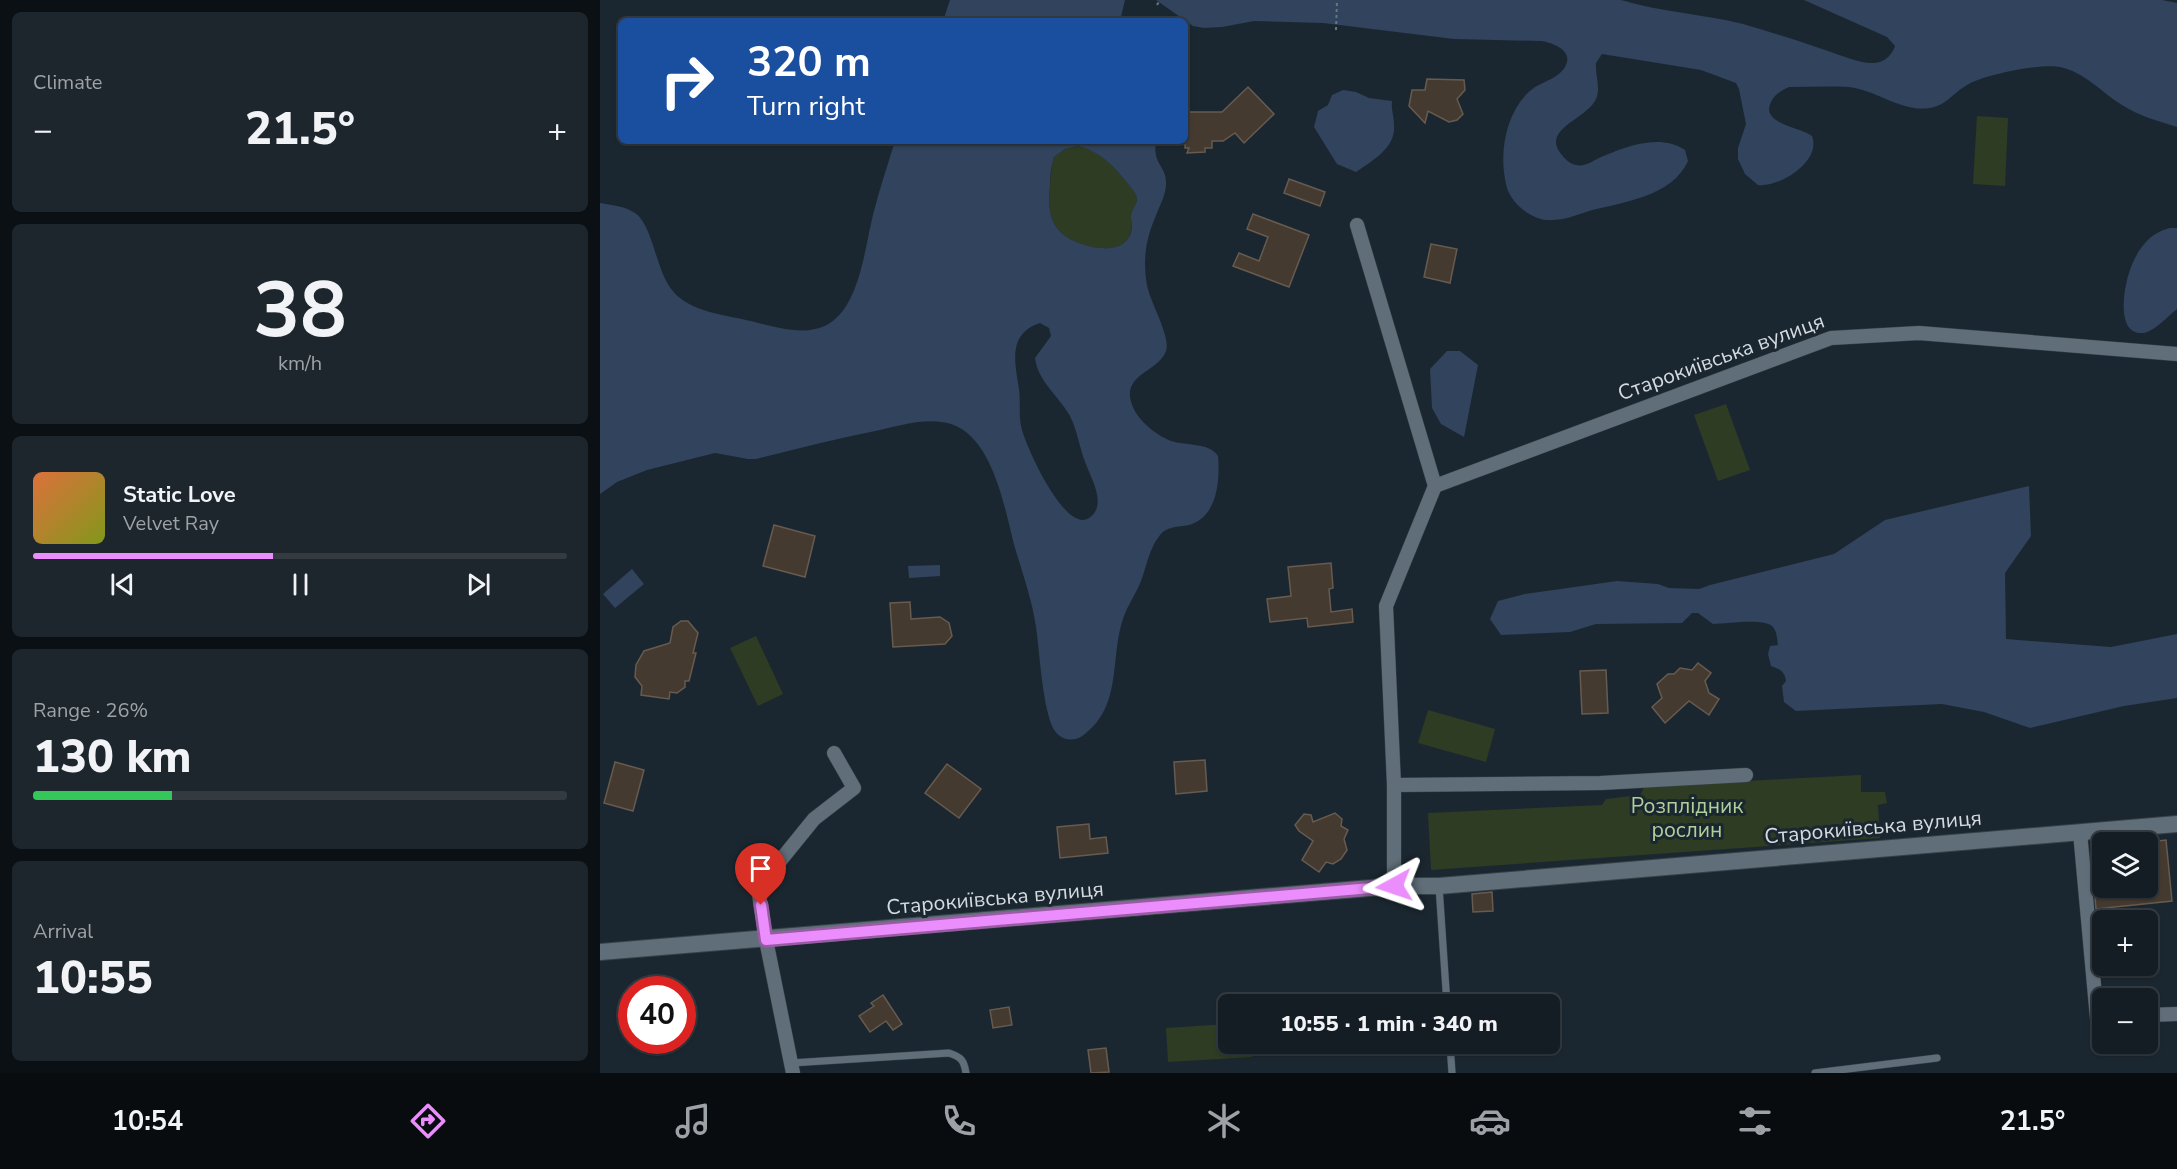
<!DOCTYPE html>
<meta charset="utf-8">
<style>
:root{--surface:#141d24;--page:#1d262c;--text:#f1f3f6;--muted:#9da2a6;--line:#333b41;--accent:#eb8dfc}
body{margin:0;font-family:"Nunito Sans",sans-serif;background:var(--page);color:var(--text);height:100vh;display:flex;flex-direction:column;font-size:22px;white-space:nowrap}
*{box-sizing:border-box;margin:0}
p{font-size:20px;color:var(--muted)}
.icon{flex:none;width:33px;height:33px;fill:none;stroke:currentColor;stroke-width:2;stroke-linecap:round;stroke-linejoin:round}
.map{position:relative;flex:1;overflow:hidden}
.sheet{display:flex;flex-direction:column;gap:12px;padding:12px;background:#0b1014;width:600px}
.sheet>*{flex:none}
.top-card{position:absolute;left:18px;top:18px;width:570px;height:126px;border-radius:9px;box-shadow:0 2px 4px #0004,0 0 0 2px var(--line);background:#1a4fa0;color:#fff;overflow:hidden}
.buttons{position:absolute;left:1492px;top:832px;display:grid;gap:12px}
.buttons a{display:grid;place-items:center;width:66px;height:66px;border-radius:9px;background:var(--surface);box-shadow:0 2px 4px #0004,0 0 0 2px var(--line);font-size:30px}
.speed{position:absolute;left:18px;top:976px;display:flex;gap:12px;font-size:30px;font-weight:700;text-align:center}
.speed>*{display:grid;place-content:center;width:78px;height:78px;border-radius:50%;background:var(--surface);box-shadow:0 2px 4px #0004,0 0 0 2px var(--line);line-height:1}
.speed .limit{border:9px solid #d22;background:#fff;color:#111}
.pin{position:absolute;display:grid;place-items:center;width:51px;height:51px;color:#fff;margin:-62px -26px;border-radius:50% 50% 50% 0;rotate:-45deg;box-shadow:0 0 6px #0007}
.pin .icon{rotate:45deg}
.me{position:absolute;width:66px;margin:-33px;rotate:265deg;stroke-linejoin:round;filter:drop-shadow(0 0 4px #0008)}
.turn{display:flex;align-items:center;gap:21px;height:126px;padding:0 30px;font-size:27px}
.turn .icon{width:78px;height:78px;stroke-width:2.5}
.turn b{display:block;font-size:42px;line-height:51px}
.big{font-size:45px;font-weight:800;line-height:1.1}
.sheet .widget{flex:1;display:flex;flex-direction:column;justify-content:center;gap:9px;min-width:0;padding:0 21px;border-radius:9px;background:var(--page)}
.sheet .dial{align-items:center;gap:0}
.dial b{font-size:78px;line-height:1}
.song{display:flex;align-items:center;gap:18px}
.cover{width:72px;height:72px;border-radius:9px;background:linear-gradient(135deg,hsl(20 70% 55%),hsl(70 70% 35%))}
.played{height:6px;border-radius:3px;background:linear-gradient(90deg,var(--accent) 45%,var(--line) 45%)}
.keys{display:flex;justify-content:space-around;direction:ltr}
.heat{display:flex;justify-content:space-between;align-items:center;font-size:33px;direction:ltr}
.charge{height:9px;border-radius:4px;background:linear-gradient(90deg,#34c759 26%,var(--line) 0)}
.trip{position:absolute;left:618px;top:994px;width:342px;height:60px;border-radius:9px;background:var(--surface);box-shadow:0 2px 4px #0004,0 0 0 2px var(--line);font-weight:800;line-height:60px;text-align:center}
.menu{display:flex;height:96px;justify-content:space-around;align-items:center;background:#080c0e;color:var(--muted)}
.menu .icon{width:42px;height:42px}
.menu .on{color:var(--accent)}
.menu b{font-size:27px;color:var(--text)}
main{display:flex;flex:1;min-height:0}
.map>svg:first-child{display:block}
</style>
<main>
<section class="sheet">
<div class="widget"><p>Climate</p>
<div class="heat"><a>−</a><b class="big">21.5°</b><a>+</a></div>
</div>
<div class="widget dial"><b>38</b><p>km/h</p></div>
<div class="widget">
<div class="song"><i class="cover"></i><div><b>Static Love</b><p>Velvet Ray</p></div></div>
<div class="played"></div>
<div class="keys"><svg class="icon" aria-label="previous" viewBox="0 0 24 24"><path d="M18 5L8 12l10 7zM5 5v14"/></svg><svg class="icon" aria-label="pause" viewBox="0 0 24 24"><path d="M8 5v14M16 5v14"/></svg><svg class="icon" aria-label="next" viewBox="0 0 24 24"><path d="M6 5l10 7-10 7zM19 5v14"/></svg></div>
</div>
<div class="widget"><p>Range · 26%</p><b class="big">130 km</b><div class="charge"></div></div>
<div class="widget"><p>Arrival</p><b class="big">10:55</b></div>
</section>
<div class="map">
<svg width="1577" height="1073" viewBox="0 0 1577 1073">
<rect width="100%" height="100%" fill="#1b2730"/>
<g fill="#2e3c23">
<polygon points="1377,116 1408,118 1405,186 1373,184"/>
<path d="M478 146C502 152 514 166 528 184 532 189 537 194 537 200 536 206 532 212 531 218 531 228 533 235 524 243 516 249 503 249 493 247 456 239 446 222 450 185 451 175 451 166 454 157L465 149Z"/>
<polygon points="1126,404 1150,470 1118,481 1094,415"/>
<polygon points="156,636 183,694 158,706 130,648"/>
<polygon points="828,710 895,729 886,762 818,743"/>
<polygon points="1261,775 1261,792 1285,792 1287,803 1278,805 1280,838 831,870 828,813 1002,805 1006,799 1040,795 1045,786"/>
<polygon points="628,1024 628,1044 651,1044 652,1057 568,1062 566,1028"/>
</g>
<g fill="#31435d" fill-rule="evenodd">
<polygon points="350,0 525,0 520,21 343,21"/>
<path d="M556 0H1021C1061 12 1103 14 1143 24 1170 32 1196 40 1222 49 1239 54 1258 64 1275 63 1285 62 1292 55 1295 46L1287 37 1204 0H1562L1577 3V127C1558 121 1539 116 1522 105 1501 92 1486 73 1460 67 1441 63 1383 75 1367 85 1356 91 1348 102 1337 106 1307 117 1278 90 1249 87 1229 86 1209 87 1189 87 1182 90 1175 94 1171 102 1160 124 1200 127 1212 136 1222 161 1179 188 1158 185L1145 174 1138 159V148L1146 124 1139 89 1136 83 1101 70 1002 54 996 63C995 75 1001 88 996 99 987 119 941 129 961 154 965 159 970 164 976 165 984 167 991 162 997 159 1024 147 1059 133 1085 150L1088 161C1072 197 1022 202 989 211 976 215 963 221 949 220 932 220 912 204 907 188 898 156 905 112 931 90 942 81 963 78 967 62 970 49 952 43 942 41L854 39 723 23 654 21 622 27 604 28 593 26Z"/>
<path d="M743 90 756 92 769 98 792 101C791 110 794 116 794 125 796 148 772 161 756 172L737 164 714 127 718 111 728 105 732 95Z"/>
<path d="M295 141H556C552 165 567 166 566 184 566 195 559 207 555 218 545 241 543 262 547 285 550 302 571 337 566 351 558 374 514 374 536 413 544 425 558 436 571 441 586 446 609 442 618 456 620 479 618 517 589 525 578 527 567 526 560 535 549 549 547 565 541 581 538 589 533 597 529 605 506 647 527 701 485 734 473 744 458 740 452 726 442 700 440 656 436 627 432 600 423 575 415 548 405 511 394 438 351 424 328 417 302 425 280 430 238 438 197 449 156 459H148L115 453 47 470 17 482 0 494V203C11 205 25 206 35 213 53 225 56 271 72 290 89 312 125 315 151 321 175 327 207 338 230 323 261 303 265 244 274 211 280 187 288 164 295 141ZM478 146C501 152 514 166 528 184 532 189 537 194 537 200 536 206 531 211 531 218 532 228 533 235 524 243 516 249 503 249 493 247 456 239 446 222 450 185 450 175 451 166 454 157L465 149ZM440 323 449 328 451 336 435 358C438 382 459 396 470 416 477 430 479 445 484 459 489 475 509 505 489 518 465 534 426 446 422 430 418 416 421 403 419 389 415 363 407 334 440 323Z"/>
<path d="M1570 228H1577V309C1568 316 1554 332 1543 333 1515 335 1524 286 1530 270 1533 261 1539 249 1546 242 1552 235 1561 230 1570 228Z"/>
<polygon points="847,351 860,351 878,365 864,437 841,424 832,408 830,369"/>
<path d="M1429 486 1431 536 1405 573 1406 639 1511 647 1577 634V698L1524 706 1430 728 1384 712 1342 704 1196 711 1184 702 1182 686 1186 681C1185 672 1180 669 1171 666L1168 654 1170 646 1178 645C1177 638 1177 631 1172 626 1162 618 1127 624 1113 624L1098 613H1092L1082 623 996 624 970 632 901 635 890 619 898 601 925 594 1017 581 1058 584 1069 588 1099 589 1110 585 1234 554 1285 520Z"/>
<polygon points="340,565 340,576 309,578 308,566"/>
<polygon points="32,569 44,584 15,608 3,594"/>
</g>
<g fill="#453a2f" stroke="#675b50" stroke-width="1.5">
<polygon points="827,79 864,80 865,90 857,99 863,114 857,120 849,122 828,111 825,123 809,106 812,90 825,90"/>
<polygon points="648,87 674,114 644,143 635,133 623,141 612,141 612,148 605,148 605,152 587,153 589,148 585,148 585,112 622,112"/>
<polygon points="689,179 725,192 720,206 684,193"/>
<polygon points="653,214 709,235 689,287 633,266 639,253 659,261 668,237 647,229"/>
<polygon points="831,244 857,249 850,283 824,277"/>
<polygon points="174,525 215,536 205,577 163,566"/>
<polygon points="731,563 733,588 729,589 731,612 752,609 753,622 708,627 707,618 670,622 667,599 691,596 688,567"/>
<polygon points="310,602 311,619 340,617 349,623 352,636 345,644 293,647 290,603"/>
<polygon points="81,621 88,621 98,633 93,653 96,653 89,681 85,681 85,687 77,693 70,692 69,699 41,695 42,686 35,677 36,665 44,651 70,643 73,627"/>
<polygon points="1098,663 1111,673 1105,681 1109,693 1119,699 1109,715 1089,701 1065,723 1052,707 1062,698 1057,684 1068,674 1074,674 1080,668 1092,670"/>
<polygon points="1006,670 1008,713 982,714 980,671"/>
<polygon points="605,760 607,791 576,794 574,762"/>
<polygon points="15,762 44,770 33,811 4,803"/>
<polygon points="347,764 381,789 359,818 325,793"/>
<polygon points="735,813 742,819 741,826 748,830 744,839 747,850 741,859 733,864 726,862 719,872 702,860 713,841 699,831 695,825 704,814 711,815 713,822"/>
<polygon points="489,824 490,839 506,837 508,853 460,858 457,827"/>
<polygon points="1566,840 1572,901 1496,909 1492,865 1503,864 1503,888 1548,888 1548,842"/>
<polygon points="892,892 893,911 873,912 872,894"/>
<polygon points="283,995 302,1024 293,1030 286,1021 270,1032 259,1016 274,1006 271,1003"/>
<polygon points="409,1007 412,1025 393,1028 390,1010"/>
<polygon points="506,1048 509,1072 491,1073 488,1050"/>
</g>
<g fill="none" stroke-linecap="round" stroke-linejoin="round">
<defs>
<g id="service">
<polyline points="839,886 847,1005"/>
<polyline points="850,1044 852,1073"/>
<path d="M191 1063 349 1053C361 1057 364 1060 366 1073"/>
<polyline points="1215,1073 1337,1058"/>
</g>
<g id="minor">
<polyline points="757,225 835,486 786,606 794,785 794,886"/>
<polyline points="835,486 1231,338 1319,333 1577,354"/>
<polyline points="794,785 1001,783 1146,775"/>
<polyline points="1480,832 1497,1018 1503,1018"/>
<polyline points="1548,1015 1577,1014"/>
<polyline points="193,1073 166,940 158,888 214,819 254,788 234,753"/>
</g>
<polyline id="tertiary" points="0,952 794,886 839,886 1577,824"/>
</defs>
<use href="#service" stroke="#364148" stroke-width="8"/>
<use href="#minor" stroke="#364148" stroke-width="15"/>
<use href="#tertiary" stroke="#364148" stroke-width="18"/>
<g stroke="#6a757c" stroke-width="2" stroke-dasharray="3 3" stroke-linecap="butt">
<polyline points="557,5 560,0"/>
<polyline points="736,30 737,0"/>
</g>
<use href="#service" stroke="#606e79" stroke-width="7"/>
<use href="#minor" stroke="#606e79" stroke-width="14"/>
<use href="#tertiary" stroke="#606e79" stroke-width="16"/>
</g>
<g fill="none" stroke-linecap="round" stroke-linejoin="round">
<defs>
<polyline id="route" points="161,905 166,940 794,886"/>
</defs>
<use href="#route" stroke="#995ca4" stroke-width="15"/>
<use href="#route" stroke="#eb8dfc" stroke-width="10"/>
</g>
<g text-anchor="middle" stroke-width="6" stroke-linejoin="round" paint-order="stroke">
<g font-size="21" fill="#d3dbe1" stroke="#1b2730">
<text transform="translate(1121 357) rotate(-20)" y="7">Старокиївська вулиця</text>
<text transform="translate(1273 827) rotate(-5)" y="7">Старокиївська вулиця</text>
<text transform="translate(395 898) rotate(-5)" y="7">Старокиївська вулиця</text>
</g>
<g font-size="21" fill="#b0cf99" stroke="#1b2730">
<text x="1087" y="813">Розплідник<tspan x="1087" dy="24">рослин</tspan></text>
</g>
</g>
</svg>
<div class="buttons">
<a><svg class="icon" aria-label="layers" viewBox="0 0 24 24"><path d="M12 4l9 5-9 5-9-5zM3 14l9 5 9-5"/></svg></a>
<a>+</a>
<a>−</a>
</div>
<div class="speed"><div class="limit">40</div></div>
<div class="pin" style="left:161px;top:905px;background:#d93025"><svg class="icon" aria-label="arrive" viewBox="0 0 24 24"><path d="M6 21V4h12l-3 4 3 4H6"/></svg></div>
<svg class="me" style="left:794px;top:886px" viewBox="-20 -20 40 40"><path d="M0-17L14 15 0 8-14 15z" fill="#eb8dfc" stroke="#fff" stroke-width="4"/></svg>
<div class="trip">10:55 · 1 min · 340 m</div>
<div class="top-card">
<div class="turn"><svg class="icon" aria-label="right" viewBox="0 0 24 24"><path d="M7 20v-9h11M14 6l5 5-5 5"/></svg><div><b>320 m</b>Turn right</div></div>
</div>
</div>
</main>
<nav class="menu">
<b>10:54</b>
<svg class="icon on" aria-label="directions" viewBox="0 0 24 24"><path d="M12 3l9 9-9 9-9-9zM9 14v-3h6M13 9l2 2-2 2"/></svg>
<svg class="icon" aria-label="music" viewBox="0 0 24 24"><path d="M9 18V5l10-2v13"/><circle cx="6" cy="18" r="3"/><circle cx="16" cy="16" r="3"/></svg>
<svg class="icon" aria-label="phone" viewBox="0 0 24 24"><path d="M5 4h4l2 5-3 2q2 4 5 5l2-3 5 2v4C11 20 4 13 5 4z"/></svg>
<svg class="icon" aria-label="climate" viewBox="0 0 24 24"><path d="M12 3v18M4 7l16 10M4 17L20 7"/></svg>
<svg class="icon" aria-label="car" viewBox="0 0 24 24"><path d="M5 17H2v-5l4-1 3-4h7l3 4 3 1v5h-3M9 17h6M6 11h13"/><circle cx="7" cy="17" r="2"/><circle cx="17" cy="17" r="2"/></svg>
<svg class="icon" aria-label="filters" viewBox="0 0 24 24"><path d="M4 7h16M4 17h16"/><circle cx="9" cy="7" r="2"/><circle cx="15" cy="17" r="2"/></svg>
<b>21.5°</b>
</nav>
